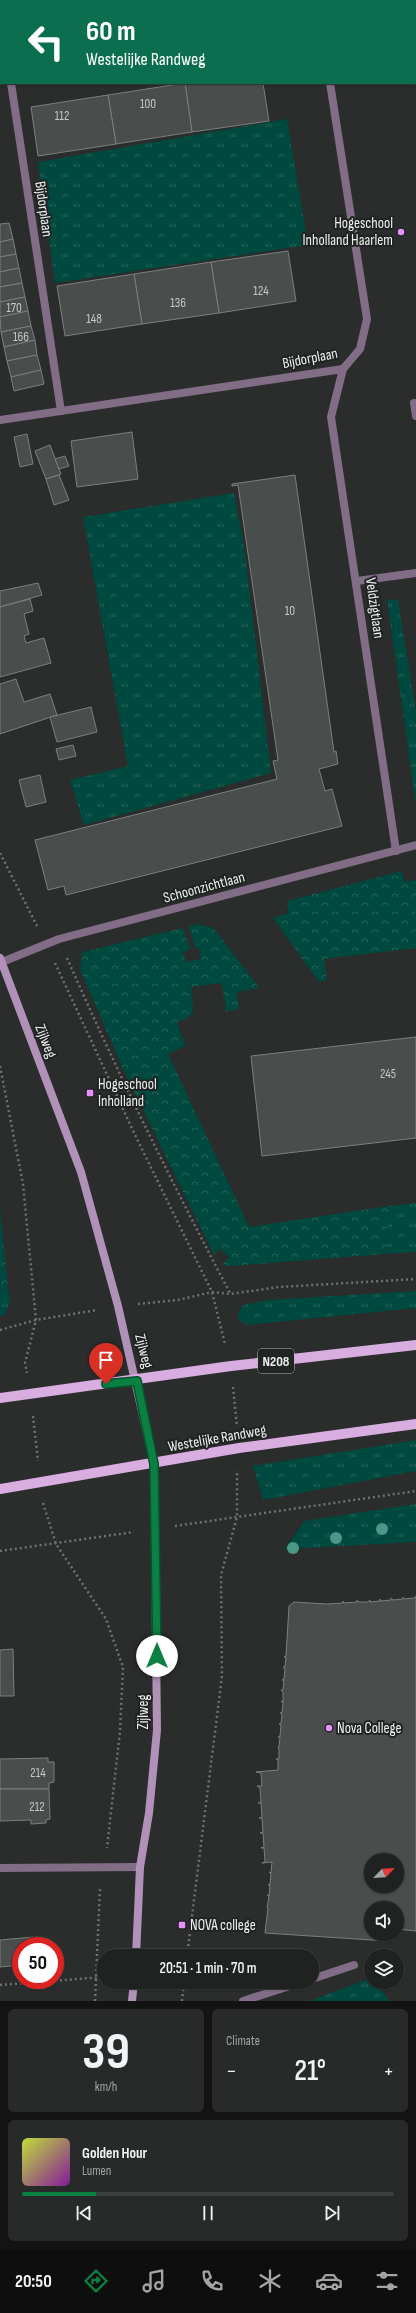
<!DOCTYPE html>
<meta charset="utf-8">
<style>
:root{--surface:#202221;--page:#282a2a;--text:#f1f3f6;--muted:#a2a4a5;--line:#3d3f3f;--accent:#0b8043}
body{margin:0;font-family:"Sofia Sans Condensed",sans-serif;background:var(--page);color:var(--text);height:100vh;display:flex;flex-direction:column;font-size:15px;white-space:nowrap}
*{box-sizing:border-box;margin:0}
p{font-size:13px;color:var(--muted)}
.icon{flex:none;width:22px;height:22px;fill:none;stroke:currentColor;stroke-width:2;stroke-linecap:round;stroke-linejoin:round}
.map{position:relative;height:2001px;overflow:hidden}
.details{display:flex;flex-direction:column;gap:8px;padding:8px;background:#121312;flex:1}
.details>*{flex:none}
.hud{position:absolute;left:0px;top:0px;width:416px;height:84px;box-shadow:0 1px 3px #0004,0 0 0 1px var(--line);background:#0b6e4f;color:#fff;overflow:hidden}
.needle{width:26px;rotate:65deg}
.fabs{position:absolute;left:364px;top:1853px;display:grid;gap:8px}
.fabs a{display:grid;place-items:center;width:40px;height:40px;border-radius:50%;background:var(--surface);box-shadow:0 1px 3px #0004,0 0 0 1px var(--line);font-size:20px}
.speed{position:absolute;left:12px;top:1937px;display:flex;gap:8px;font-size:20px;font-weight:700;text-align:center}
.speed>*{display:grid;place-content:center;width:52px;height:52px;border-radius:50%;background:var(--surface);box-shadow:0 1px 3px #0004,0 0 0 1px var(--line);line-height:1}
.speed .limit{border:6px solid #d22;background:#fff;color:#111}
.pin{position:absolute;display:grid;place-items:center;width:34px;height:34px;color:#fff;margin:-41px -17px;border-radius:50% 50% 50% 0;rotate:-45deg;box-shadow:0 0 4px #0007}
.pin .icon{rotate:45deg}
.me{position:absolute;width:44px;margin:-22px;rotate:0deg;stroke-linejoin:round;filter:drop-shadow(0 0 3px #0008)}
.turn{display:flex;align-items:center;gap:14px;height:84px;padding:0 20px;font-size:18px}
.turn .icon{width:52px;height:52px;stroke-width:2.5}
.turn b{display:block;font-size:28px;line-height:34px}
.big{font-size:30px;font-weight:600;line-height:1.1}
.details .tile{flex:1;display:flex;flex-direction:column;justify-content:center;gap:6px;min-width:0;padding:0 14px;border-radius:6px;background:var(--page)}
.details .dial{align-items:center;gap:0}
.dial b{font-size:52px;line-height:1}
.song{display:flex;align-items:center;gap:12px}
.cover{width:48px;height:48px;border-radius:6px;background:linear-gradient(135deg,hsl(70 70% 55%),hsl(290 70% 35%))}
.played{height:4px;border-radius:2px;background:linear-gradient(90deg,var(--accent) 20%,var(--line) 20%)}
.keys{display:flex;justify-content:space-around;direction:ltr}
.heat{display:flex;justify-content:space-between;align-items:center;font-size:22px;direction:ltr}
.details .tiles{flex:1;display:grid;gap:8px;grid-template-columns:1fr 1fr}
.tile:last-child{grid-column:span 2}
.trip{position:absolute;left:97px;top:1949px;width:222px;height:40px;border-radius:20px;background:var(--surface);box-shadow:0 1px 3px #0004,0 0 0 1px var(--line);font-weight:600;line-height:40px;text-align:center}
.tabs{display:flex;height:64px;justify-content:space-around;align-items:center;background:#0d0e0d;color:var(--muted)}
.tabs .icon{width:28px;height:28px}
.tabs .on{color:var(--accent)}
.tabs b{font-size:18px;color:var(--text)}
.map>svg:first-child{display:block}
</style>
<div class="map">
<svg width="416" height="2001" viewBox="0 0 416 2001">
<defs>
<pattern id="grass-tufts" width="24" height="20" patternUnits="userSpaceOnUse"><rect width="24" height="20" fill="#00493e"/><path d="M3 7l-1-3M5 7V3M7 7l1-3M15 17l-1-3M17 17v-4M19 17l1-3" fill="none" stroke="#26645a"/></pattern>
<pattern id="forest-crowns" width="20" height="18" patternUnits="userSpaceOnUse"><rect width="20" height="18" fill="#00493e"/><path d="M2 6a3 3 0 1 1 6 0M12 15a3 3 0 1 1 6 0" fill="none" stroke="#26645a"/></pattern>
</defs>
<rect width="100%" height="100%" fill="#2a2d2c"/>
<g fill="url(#grass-tufts)">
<polygon points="287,119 308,245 55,283 38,162"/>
<polygon points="234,493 244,545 271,773 84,825 70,780 128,766 83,517"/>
<polygon points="387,599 398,600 416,712 416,805"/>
<polygon points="416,1203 416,1252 385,1254 389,1206"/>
<polygon points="0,1284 8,1289 10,1301 5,1315 0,1316"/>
<polygon points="416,1291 416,1308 247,1325 239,1320 238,1313 243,1305 268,1300"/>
<polygon points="416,1440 416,1471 263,1500 253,1466"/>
<polygon points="416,1504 416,1542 285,1549 304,1521"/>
<polygon points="371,1978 371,1982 375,1982 390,2001 309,2001"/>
</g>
<g fill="url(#forest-crowns)">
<polygon points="86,0 266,0 266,1 87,1"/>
<polygon points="402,871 405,882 416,880 416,948 324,959 327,980 319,982 273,918 289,913 287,901"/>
<polygon points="197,924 211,927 216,931 259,988 237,992 239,1009 226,1012 222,983 191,987 193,1012 188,1018 177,1022 185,1046 168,1054 249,1227 389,1206 385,1254 230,1266 222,1265 229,1257 220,1249 214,1255 124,1071 80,969 82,952 183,928 190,949 183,952 186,962 201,959 199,948 195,948 189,926"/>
<polygon points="0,1207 8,1289 0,1284"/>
</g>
<g fill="#494d4c" stroke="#7b7f7e" fill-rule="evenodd">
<polygon points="185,83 263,83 269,121 192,132"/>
<polygon points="185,83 192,132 116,144 108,95"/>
<polygon points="108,95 116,144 38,156 31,107"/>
<polygon points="9,223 13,239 0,242 0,224"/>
<polygon points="13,239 16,254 0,257 0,242"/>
<polygon points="288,251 296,301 219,313 211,262"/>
<polygon points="16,254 19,268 0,272 0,257"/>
<polygon points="211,262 219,313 142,324 134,274"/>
<polygon points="19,268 22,283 0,287 0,272"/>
<polygon points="134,274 142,324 65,336 57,286"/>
<polygon points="22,283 25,297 0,302 0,287"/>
<polygon points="25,297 28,311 0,317 0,302"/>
<polygon points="28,311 31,326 1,332 0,317"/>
<polygon points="31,326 35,340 4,347 1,332"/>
<polygon points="35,340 37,355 7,361 4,347"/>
<polygon points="37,355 41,370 11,377 7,361"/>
<polygon points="41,370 44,384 14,391 11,377"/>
<polygon points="132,432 138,479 77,487 71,441"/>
<polygon points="27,434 33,464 20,467 14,437"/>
<polygon points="50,445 61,474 46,479 35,451"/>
<polygon points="65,456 69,466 59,469 55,459"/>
<polygon points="59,475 69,500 54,505 46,479"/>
<polygon points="295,475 334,752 336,751 338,764 319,769 325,791 332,789 342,826 66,895 64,886 48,890 35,840 277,779 273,761 278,760 238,485 232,486 232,484"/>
<polygon points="38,583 42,595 0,607 0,591"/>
<polygon points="30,599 33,611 24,614 29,634 24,636 26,643 44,638 51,663 0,677 0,607"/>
<polygon points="16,679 24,702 50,694 57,715 0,734 0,684"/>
<polygon points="91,707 97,732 57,742 50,717"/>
<polygon points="73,745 76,756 59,760 56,749"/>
<polygon points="40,775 46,802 26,807 19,780"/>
<polygon points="416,1037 416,1138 262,1156 251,1056"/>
<path d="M416 1596V1931L397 1929V1908H371V1934H388L387 1941 265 1933 268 1908H267L269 1897 267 1895 269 1896 270 1885H268L270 1884 271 1874 269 1872 271 1873 272 1862 262 1863 265 1862 264 1848H261L264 1847 263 1833H260L263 1832 262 1818H259L262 1817 261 1803H258L261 1802 260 1788 257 1786H262L261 1773 256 1772 278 1770V1760L276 1759H279V1749L278 1747H279L280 1737H278L280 1736 281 1726 279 1724H281L282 1714 280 1713H282L283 1703 281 1701 283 1702V1692L281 1690H283L284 1680H282L284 1679 285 1669 283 1667H285L286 1657H284L286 1656 289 1606 294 1602 327 1604 343 1603V1601L344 1603 357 1602V1600L359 1602H368L370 1600V1602L380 1601V1599L381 1601 391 1600V1598L393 1600 403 1599V1597L404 1599 414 1598ZM371 1860H397V1886H371Z"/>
<polygon points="13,1649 14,1696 0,1696 0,1650"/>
<polygon points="48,1758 48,1762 54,1762 54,1782 49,1783 49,1789 0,1789 0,1759"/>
<polygon points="0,1789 49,1789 50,1819 46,1820 46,1823 31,1824 31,1820 0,1821"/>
<polygon points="33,1937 34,1946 21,1946 21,1965 0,1967 0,1940"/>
</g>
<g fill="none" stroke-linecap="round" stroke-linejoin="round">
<g stroke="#6f7271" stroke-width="2.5" stroke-dasharray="2 3" stroke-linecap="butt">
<polyline points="0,853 37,926"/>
<path d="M67 958C117 1072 172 1183 230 1293"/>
<polyline points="55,963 136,1137 212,1292 225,1344"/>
<polyline points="0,1066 23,1184 36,1320 25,1363 27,1373"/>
<polyline points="138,1304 178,1300 212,1292 230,1294 279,1287 416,1279"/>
<polyline points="0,1330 36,1320 97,1310"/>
<polyline points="233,1387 237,1427"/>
<polyline points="33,1416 38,1461"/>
<polyline points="43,1503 56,1544 106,1619 123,1667 120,1731 107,1848"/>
<polyline points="175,1526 416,1491"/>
<polyline points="0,1551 134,1532"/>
<polyline points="187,1956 222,1676 221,1575 237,1517 237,1470"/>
<polyline points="0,1985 104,1977"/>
<polyline points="95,2001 100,1888"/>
<polyline points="182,2001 184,1982"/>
</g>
<g stroke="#826d86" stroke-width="8">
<polyline points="414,403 416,416"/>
<polyline points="357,581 416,573"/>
<polyline points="0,1868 140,1867"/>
</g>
<g stroke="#826d86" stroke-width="8">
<polyline points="312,1979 354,1965"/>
<polyline points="243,2001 302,1982"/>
</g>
<g stroke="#826d86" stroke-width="8">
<polyline points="317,0 317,1"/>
<polyline points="0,9 1,16"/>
<polyline points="11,83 61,411"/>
<polyline points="343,369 331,417 396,851"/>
<polyline points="0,420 343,369 360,349 367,319 330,83"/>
<polyline points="2,962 59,939 416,845"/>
</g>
<g stroke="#b291b9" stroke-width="8">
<polyline points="0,958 81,1172 118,1306 154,1464 157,1730 149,1813 140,1867 136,1956"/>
<polyline points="132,2001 134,1982"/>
</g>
<g stroke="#d8ade0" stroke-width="10">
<polyline points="0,1398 231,1366 416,1345"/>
<polyline points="0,1489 239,1448 416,1424"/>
</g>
</g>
<g fill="#499888">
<circle cx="382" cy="1529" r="6"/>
<circle cx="336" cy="1538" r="6"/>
<circle cx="293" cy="1548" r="6"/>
</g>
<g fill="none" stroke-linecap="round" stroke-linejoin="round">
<defs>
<polyline id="route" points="106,1384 137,1381 154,1464 157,1656"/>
</defs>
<use href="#route" stroke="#07532c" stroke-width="10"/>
<use href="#route" stroke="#0b8043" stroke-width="7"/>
</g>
<g fill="#ea8dfd" stroke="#202423" stroke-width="1.5">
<circle cx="401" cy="232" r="4"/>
<rect x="86" y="1089" width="8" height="8" rx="2"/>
<circle cx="329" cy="1728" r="4"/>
<rect x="178" y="1921" width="8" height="8" rx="2"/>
</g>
<g text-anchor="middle" stroke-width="4" stroke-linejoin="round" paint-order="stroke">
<g font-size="13" fill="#c5c7c7">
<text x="148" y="108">100</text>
<text x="62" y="120">112</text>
<text x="261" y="295">124</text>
<text x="178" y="307">136</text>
<text x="14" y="312">170</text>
<text x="94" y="323">148</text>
<text x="21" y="341">166</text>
<text x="290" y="615">10</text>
<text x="388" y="1078">245</text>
<text x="38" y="1777">214</text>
<text x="37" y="1811">212</text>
</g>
<rect fill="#202423" stroke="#b0b3b2" stroke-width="1" x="258" y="1349" width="36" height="24" rx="3"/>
<g font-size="14" font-weight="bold" fill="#eef0f0">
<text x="276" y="1366">N208</text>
</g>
<g font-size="15" fill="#eef0f0" stroke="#202423">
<text transform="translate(44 209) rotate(82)" y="5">Bijdorplaan</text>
<text transform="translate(310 358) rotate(-11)" y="5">Bijdorplaan</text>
<text transform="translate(375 608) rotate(82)" y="5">Veldzigtlaan</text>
<text transform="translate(204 887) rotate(-15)" y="5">Schoonzichtlaan</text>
<text transform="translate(46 1041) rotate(69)" y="5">Zijlweg</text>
<text transform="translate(144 1351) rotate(76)" y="5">Zijlweg</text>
<text transform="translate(217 1438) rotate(-10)" y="5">Westelijke Randweg</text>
<text transform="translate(143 1712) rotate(-90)" y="5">Zijlweg</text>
</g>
<g font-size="15" fill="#eef0f0" stroke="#202423" text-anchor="start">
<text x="393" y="228" text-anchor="end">Hogeschool<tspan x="393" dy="17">Inholland Haarlem</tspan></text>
<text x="98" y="1089">Hogeschool<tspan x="98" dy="17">Inholland</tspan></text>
<text x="337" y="1733">Nova College</text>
<text x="190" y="1930">NOVA college</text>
</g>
</g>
</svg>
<div class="fabs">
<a><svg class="needle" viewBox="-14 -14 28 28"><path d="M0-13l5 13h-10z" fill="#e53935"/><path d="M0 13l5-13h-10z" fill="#a2a4a5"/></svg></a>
<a><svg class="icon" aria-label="sound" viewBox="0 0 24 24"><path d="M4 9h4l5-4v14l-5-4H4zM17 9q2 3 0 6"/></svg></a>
<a><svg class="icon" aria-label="layers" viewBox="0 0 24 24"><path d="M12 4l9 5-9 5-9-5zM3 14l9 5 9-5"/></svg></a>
</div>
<div class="speed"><div class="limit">50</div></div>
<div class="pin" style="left:106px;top:1384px;background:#d93025"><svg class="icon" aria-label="arrive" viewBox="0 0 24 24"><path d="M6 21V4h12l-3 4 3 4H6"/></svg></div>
<svg class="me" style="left:157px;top:1656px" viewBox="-20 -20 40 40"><circle r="19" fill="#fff"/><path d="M0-13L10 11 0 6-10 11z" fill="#0b8043"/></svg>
<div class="trip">20:51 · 1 min · 70 m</div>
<div class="hud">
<div class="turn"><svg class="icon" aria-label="left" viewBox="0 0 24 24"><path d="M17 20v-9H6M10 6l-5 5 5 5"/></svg><div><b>60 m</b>Westelijke Randweg</div></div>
</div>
</div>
<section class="details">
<div class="tiles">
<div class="tile dial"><b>39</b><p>km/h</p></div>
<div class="tile"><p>Climate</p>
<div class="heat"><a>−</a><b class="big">21°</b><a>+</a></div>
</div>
<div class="tile">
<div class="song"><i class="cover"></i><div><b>Golden Hour</b><p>Lumen</p></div></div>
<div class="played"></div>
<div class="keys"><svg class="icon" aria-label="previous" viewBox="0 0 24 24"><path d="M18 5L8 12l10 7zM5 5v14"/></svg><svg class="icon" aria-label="pause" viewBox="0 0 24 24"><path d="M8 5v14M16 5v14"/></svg><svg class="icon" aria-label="next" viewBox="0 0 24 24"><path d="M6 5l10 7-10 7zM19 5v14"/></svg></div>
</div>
</div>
</section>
<nav class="tabs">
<b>20:50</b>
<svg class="icon on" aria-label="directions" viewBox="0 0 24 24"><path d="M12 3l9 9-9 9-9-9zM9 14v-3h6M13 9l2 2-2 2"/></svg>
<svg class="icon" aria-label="music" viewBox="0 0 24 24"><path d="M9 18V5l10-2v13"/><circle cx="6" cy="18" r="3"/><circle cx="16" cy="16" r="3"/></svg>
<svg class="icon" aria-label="phone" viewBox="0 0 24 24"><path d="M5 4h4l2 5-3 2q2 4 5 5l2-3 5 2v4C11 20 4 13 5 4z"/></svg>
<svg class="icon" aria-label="climate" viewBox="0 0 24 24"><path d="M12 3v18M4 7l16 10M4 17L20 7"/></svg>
<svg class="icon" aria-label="car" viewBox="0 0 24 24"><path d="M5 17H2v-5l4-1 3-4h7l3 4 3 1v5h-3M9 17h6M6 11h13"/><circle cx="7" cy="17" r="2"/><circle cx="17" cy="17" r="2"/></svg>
<svg class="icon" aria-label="filters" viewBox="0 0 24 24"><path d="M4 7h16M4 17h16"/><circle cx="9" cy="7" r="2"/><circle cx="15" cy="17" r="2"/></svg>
</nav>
